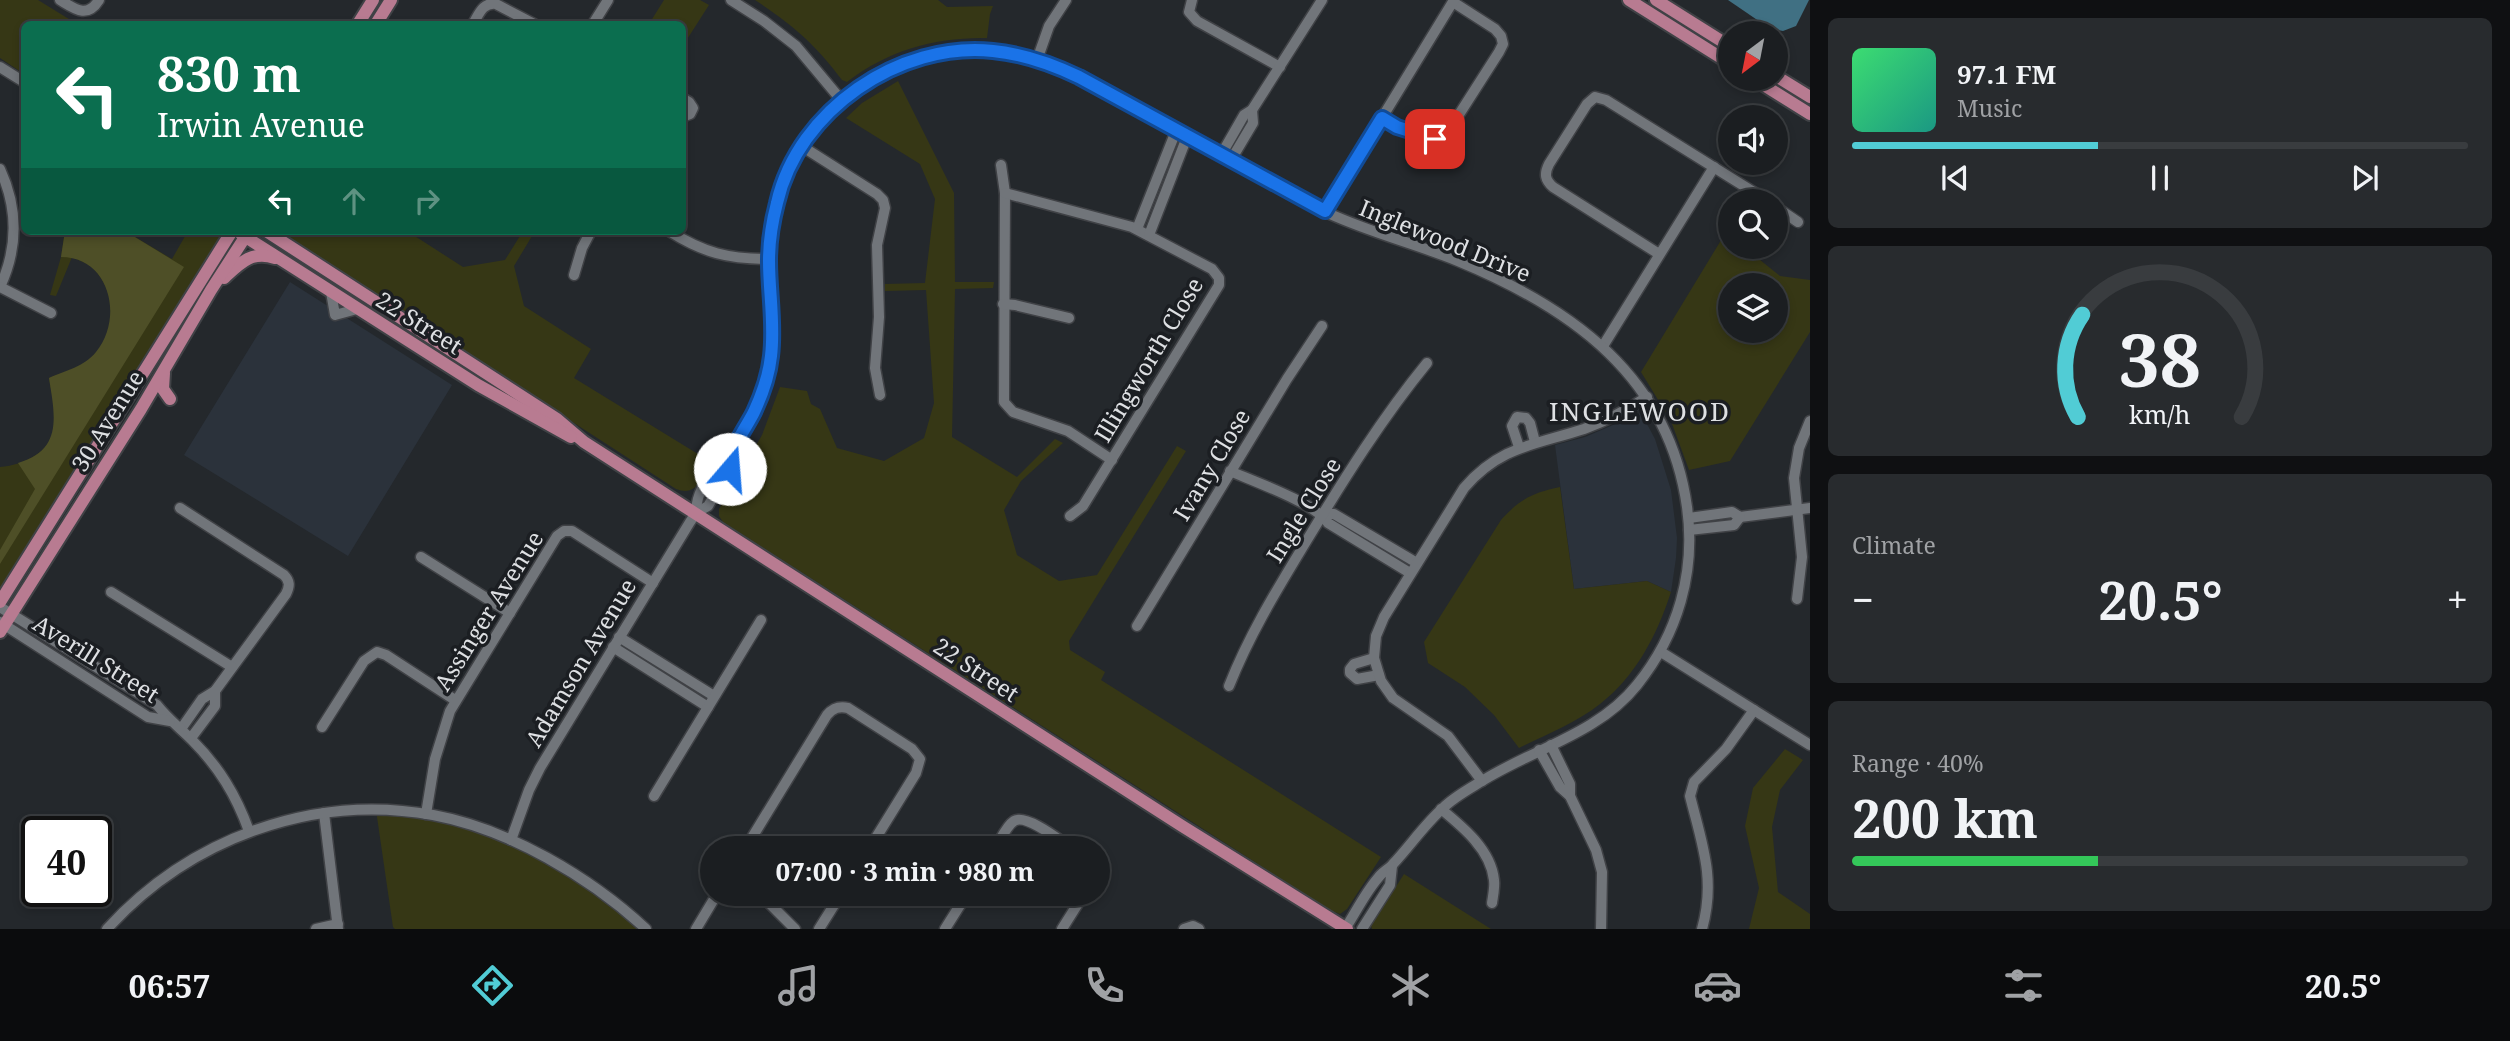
<!DOCTYPE html>
<meta charset="utf-8">
<style>
:root{--surface:#1b1e21;--page:#282b2e;--text:#f1f3f6;--muted:#a0a2a5;--line:#393c3f;--accent:#51ccd5}
body{margin:0;font-family:"Noto Serif",serif;background:var(--page);color:var(--text);height:100vh;display:flex;flex-direction:column;font-size:26px;white-space:nowrap}
*{box-sizing:border-box;margin:0}
p{font-size:23px;color:var(--muted)}
.icon{flex:none;width:38px;height:38px;fill:none;stroke:currentColor;stroke-width:2;stroke-linecap:round;stroke-linejoin:round}
.map{position:relative;flex:1;overflow:hidden}
.panel{display:flex;flex-direction:column;gap:18px;padding:18px;background:#0f1012;width:700px}
.panel>*{flex:none}
.banner{position:absolute;left:21px;top:21px;width:665px;height:214px;border-radius:10px;box-shadow:0 4px 10px #0003,0 0 0 2px var(--line);background:#0b6e4f;color:#fff;overflow:hidden}
.needle{width:46px;rotate:212deg}
.tools{position:absolute;left:1718px;top:21px;display:grid;gap:14px}
.tools a{display:grid;place-items:center;width:70px;height:70px;border-radius:50%;background:var(--surface);box-shadow:0 4px 10px #0003,0 0 0 2px var(--line);font-size:35px}
.speed{position:absolute;left:21px;top:816px;display:flex;gap:14px;font-size:35px;font-weight:700;text-align:center}
.speed>*{display:grid;place-content:center;width:91px;height:91px;border-radius:50%;background:var(--surface);box-shadow:0 4px 10px #0003,0 0 0 2px var(--line);line-height:1}
.speed .limit{border:4px solid #111;border-radius:10px;background:#fff;color:#111}
.pin{position:absolute;display:grid;place-items:center;width:60px;height:60px;color:#fff;margin:-30px;border-radius:14px;box-shadow:0 4px 10px #0006}
.me{position:absolute;width:77px;margin:-38px;rotate:18deg;stroke-linejoin:round;filter:drop-shadow(0 0 5px #0008)}
.turn{display:flex;align-items:center;gap:24px;height:147px;padding:0 21px;font-size:32px}
.turn .icon{width:91px;height:91px;stroke-width:2.5}
.turn b{display:block;font-size:49px;line-height:60px}
.lanes{display:flex;align-items:center;height:66px;padding:0 21px;background:#0003;justify-content:center;gap:35px;direction:ltr}
.lanes .off{opacity:.35}
.big{font-size:52px;font-weight:700;line-height:1.1}
.panel .card{flex:1;display:flex;flex-direction:column;justify-content:center;gap:10px;min-width:0;padding:0 24px;border-radius:10px;background:var(--page)}
.panel .dial{align-items:center;gap:0}
.dial svg{height:182px;overflow:visible;fill:none;stroke:var(--line);stroke-width:7;stroke-linecap:round;text-anchor:middle}
.dial text{fill:var(--text);stroke:none}
.song{display:flex;align-items:center;gap:21px}
.cover{width:84px;height:84px;border-radius:10px;background:linear-gradient(135deg,hsl(140 70% 55%),hsl(170 70% 35%))}
.played{height:7px;border-radius:4px;background:linear-gradient(90deg,var(--accent) 40%,var(--line) 40%)}
.keys{display:flex;justify-content:space-around;direction:ltr}
.heat{display:flex;justify-content:space-between;align-items:center;font-size:38px;direction:ltr}
.charge{height:10px;border-radius:5px;background:linear-gradient(90deg,#34c759 40%,var(--line) 0)}
.trip{position:absolute;left:700px;top:836px;width:410px;height:70px;border-radius:35px;background:var(--surface);box-shadow:0 4px 10px #0003,0 0 0 2px var(--line);font-weight:700;line-height:70px;text-align:center}
.menu{display:flex;height:112px;justify-content:space-around;align-items:center;background:#0b0c0d;color:var(--muted)}
.menu .icon{width:49px;height:49px}
.menu .active{color:var(--accent)}
.menu b{font-size:32px;color:var(--text)}
main{display:flex;flex:1;min-height:0}
.map>svg:first-child{display:block}
</style>
<main>
<div class="map">
<svg width="1810" height="929" viewBox="0 0 1810 929">
<rect width="100%" height="100%" fill="#24282c"/>
<g fill="#2b323b">
<polygon points="290,282 452,385 348,556 184,455"/>
<polygon points="1641,413 1655,439 1671,490 1677,538 1676,558 1671,592 1647,581 1574,589 1555,445 1585,437"/>
</g>
<g fill="#363715" fill-rule="evenodd">
<polygon points="0,0 38,0 77,24 24,24 24,74 0,58"/>
<polygon points="664,0 700,0 709,5 684,44 683,44 682,24 649,24"/>
<path d="M755 0H938L947 7 993 6 990 14 987 38C936 37 888 50 847 82L842 80C815 44 793 25 755 0Z"/>
<polygon points="898,81 954,193 955,282 994,282 993,288 955,289 952,437 1017,477 1055,439 1063,443 1021,481 1004,510 1017,555 1059,581 1097,575 1177,446 1186,451 1069,641 1070,650 1105,672 1101,680 1381,857 1347,909 1340,914 1330,910 723,522 719,516 719,509 762,435 780,387 807,391 811,404 820,409 837,448 884,461 924,438 934,403 926,290 885,291 885,284 925,283 935,199 920,164 846,118 862,103"/>
<path d="M65 231H125L172 259 188 231H218L219 241 0 590V467C25 465 54 451 55 423 56 408 51 392 49 378 60 373 76 370 85 364 116 341 120 294 92 267 87 263 78 260 72 257L56 296 50 295 61 257Z"/>
<path d="M277 231H407L463 267 505 260 523 231H535L514 266 524 306 591 349 574 378 711 462C702 478 697 497 676 489Z"/>
<path d="M1726 232 1731 236V247H1744L1780 276 1810 280V332L1730 461 1689 470 1671 421 1641 372ZM1731 285H1776V331H1731Z"/>
<path d="M1560 487 1574 589 1647 581 1671 592C1657 635 1636 676 1600 704 1576 723 1545 735 1519 748L1494 715 1465 687 1428 663 1424 642 1501 520C1520 499 1532 493 1560 487Z"/>
<polygon points="1785,749 1803,760 1780,790 1772,827 1778,892 1810,914 1810,929 1749,929 1759,888 1745,826 1753,788"/>
<polygon points="376,810 434,815 536,853 646,929 395,929 393,927"/>
<polygon points="1404,874 1491,929 1372,929 1371,926"/>
</g>
<path fill="#4e4f27" d="M65 231H125L184 267 0 564V550L35 489 18 463C63 450 55 416 49 378 66 370 84 367 96 352 124 318 110 257 61 257Z"/>
<polygon fill="#407083" points="1728,0 1809,0 1796,26 1783,31 1769,28"/>
<g fill="none" stroke-linecap="round" stroke-linejoin="round">
<defs>
<g id="minor">
<path d="M60 0C75 9 87 19 99 0"/>
<polyline points="731,0 764,21 796,46 842,101"/>
<polyline points="1192,0 1189,12 1197,21 1280,67"/>
<path d="M473 24C479 14 483 2 496 4L534 24"/>
<polyline points="593,24 608,0"/>
<polyline points="1037,60 1049,26 1066,0"/>
<polyline points="0,67 24,82"/>
<polyline points="682,98 689,102 693,108 690,114 682,117"/>
<path d="M1382 118C1399 128 1425 143 1444 138L1499 52 1503 44 1501 36 1495 29 1453 2"/>
<polyline points="803,147 877,194 883,200 885,208 877,245 879,317 875,368 880,395"/>
<polyline points="1221,155 1244,115 1252,110 1322,0"/>
<polyline points="1231,160 1253,123 1252,110"/>
<polyline points="1001,165 1005,193 1004,402 1013,412 1068,431 1112,460"/>
<path d="M0 169C18 208 18 248 0 287"/>
<polyline points="1005,193 1132,227 1212,269 1219,278 1219,285 1083,506 1070,516"/>
<polyline points="1776,207 1798,222"/>
<polyline points="1325,211 1454,0"/>
<polyline points="1137,229 1176,131"/>
<path d="M669 231C704 253 728 259 769 259"/>
<polyline points="1149,235 1187,137"/>
<path d="M1659 254 1553 187C1545 180 1544 174 1549 164L1587 104 1595 97 1606 100 1768 201"/>
<polyline points="574,275 582,248 591,231"/>
<polyline points="0,287 51,313"/>
<polyline points="331,292 335,315 357,309"/>
<polyline points="1003,304 1015,305 1069,318"/>
<polyline points="1603,346 1714,167"/>
<polyline points="1519,447 1512,426 1517,417 1526,418 1530,423 1535,442"/>
<path d="M1230 471C1253 481 1317 504 1328 523L1410 573"/>
<path d="M180 508 284 575C290 581 290 586 286 594L215 691 202 699 181 729"/>
<path d="M696 513C696 496 705 479 718 466 723 461 728 457 732 451 746 431 757 407 764 384 782 330 764 275 773 220 790 120 892 40 993 51 1023 54 1051 64 1079 77 1130 106 1182 134 1234 162 1266 179 1298 198 1330 214 1372 233 1416 244 1458 261 1572 308 1669 377 1687 507 1696 572 1678 634 1637 685 1598 734 1533 749 1482 781 1469 789 1454 797 1443 808 1424 825 1410 846 1393 864 1389 869 1382 872 1378 878 1365 893 1356 912 1345 929"/>
<polyline points="1323,514 1334,514 1417,563"/>
<polyline points="1689,518 1732,512 1740,517 1810,508"/>
<polyline points="1689,530 1734,525 1740,517"/>
<polyline points="421,557 510,613"/>
<polyline points="111,592 232,667"/>
<polyline points="1797,599 1802,557 1794,478 1799,448 1810,421"/>
<path d="M0 607 157 705C168 719 180 728 192 740 219 767 236 795 249 831"/>
<polyline points="0,622 148,717 170,721"/>
<polyline points="1137,626 1287,379 1322,326"/>
<polyline points="619,637 714,696"/>
<polyline points="613,647 708,707"/>
<polyline points="1661,652 1810,745"/>
<polyline points="1374,658 1354,664 1350,669 1350,673 1357,679 1379,675"/>
<path d="M1229 686C1250 633 1278 588 1307 540 1344 479 1382 418 1427 363"/>
<polyline points="322,727 364,661 377,652 386,655 455,700"/>
<polyline points="191,738 215,706 215,691"/>
<polyline points="1551,745 1570,784 1570,796"/>
<polyline points="1539,750 1560,787 1570,796 1596,850 1602,872 1601,929"/>
<path d="M1482 781 1448 736 1393 698 1381 681 1374 658 1376 636 1384 617 1464 488C1500 446 1535 445 1584 429 1606 421 1627 410 1647 397"/>
<polyline points="654,796 761,620"/>
<path d="M1441 809C1463 827 1491 850 1494 880 1495 887 1493 896 1492 903"/>
<polyline points="324,813 338,929"/>
<polyline points="426,814 435,759 450,711 557,536 564,531 572,531 653,583"/>
<polyline points="511,840 529,790 540,768 690,522 696,513 708,506 730,469 730,455"/>
<path d="M745 849 827 715C833 708 839 706 848 708L912 749 920 759 916 773 869 849"/>
<path d="M995 849C1000 841 1006 826 1014 821 1026 813 1062 842 1073 849"/>
<polyline points="760,894 795,929"/>
<path d="M107 929C189 839 312 793 433 815 509 829 590 877 646 929"/>
<polyline points="316,929 338,924"/>
<polyline points="696,929 717,894"/>
<polyline points="819,929 841,894"/>
<polyline points="945,929 967,894"/>
<polyline points="1062,929 1084,894"/>
<polyline points="1184,929 1193,926 1199,929"/>
<polyline points="1362,929 1390,885 1392,866"/>
<path d="M1702 929C1716 879 1702 844 1690 796L1694 782 1726 749 1754 710"/>
</g>
<g id="major">
<polyline points="1629,0 1731,64"/>
<polyline points="1656,0 1731,47"/>
<polyline points="358,24 373,0"/>
<polyline points="376,24 391,0"/>
<polyline points="1776,76 1810,97"/>
<polyline points="1754,79 1810,114"/>
<polyline points="266,231 557,419 584,442 1182,826 1347,929"/>
<polyline points="241,234 478,385 571,437"/>
<path d="M224 278C240 263 252 250 275 258"/>
<polyline points="164,373 163,389 170,399"/>
<polyline points="0,602 232,231"/>
<polyline points="0,632 141,409 211,290 249,231"/>
</g>
</defs>
<use href="#minor" stroke="#404246" stroke-width="13"/>
<use href="#major" stroke="#404246" stroke-width="16"/>
<use href="#minor" stroke="#71757a" stroke-width="10"/>
<use href="#major" stroke="#b87b91" stroke-width="12"/>
</g>
<g fill="none" stroke-linecap="round" stroke-linejoin="round">
<defs>
<path id="route" d="M730 469C729 449 745 430 754 412 762 395 769 375 771 356 775 324 769 293 769 261 769 242 772 222 777 203 798 110 900 41 993 51 1024 54 1052 64 1079 77L1325 211 1382 118 1397 127 1435 139"/>
</defs>
<use href="#route" stroke="#114b97" stroke-width="18"/>
<use href="#route" stroke="#1a73e8" stroke-width="12"/>
</g>
<g text-anchor="middle" stroke-width="7" stroke-linejoin="round" paint-order="stroke">
<g font-size="23" fill="#dee0e3" stroke="#1b1e22">
<text transform="translate(1445 241) rotate(22)" y="8">Inglewood Drive</text>
<text transform="translate(419 323) rotate(32)" y="8">22 Street</text>
<text transform="translate(1149 360) rotate(-59)" y="8">Illingworth Close</text>
<text transform="translate(108 421) rotate(-58)" y="8">30 Avenue</text>
<text transform="translate(1212 465) rotate(-59)" y="8">Ivany Close</text>
<text transform="translate(1304 510) rotate(-58)" y="8">Ingle Close</text>
<text transform="translate(489 611) rotate(-58)" y="8">Assinger Avenue</text>
<text transform="translate(96 659) rotate(32)" y="8">Averill Street</text>
<text transform="translate(581 663) rotate(-59)" y="8">Adamson Avenue</text>
<text transform="translate(976 670) rotate(33)" y="8">22 Street</text>
</g>
<g font-size="26" letter-spacing="2" fill="#dee0e3" stroke="#1b1e22">
<text x="1640" y="421">INGLEWOOD</text>
</g>
</g>
</svg>
<div class="tools">
<a><svg class="needle" viewBox="-14 -14 28 28"><path d="M0-13l5 13h-10z" fill="#e53935"/><path d="M0 13l5-13h-10z" fill="#a0a2a5"/></svg></a>
<a><svg class="icon" aria-label="sound" viewBox="0 0 24 24"><path d="M4 9h4l5-4v14l-5-4H4zM17 9q2 3 0 6"/></svg></a>
<a><svg class="icon" aria-label="search" viewBox="0 0 24 24"><circle cx="10" cy="10" r="6"/><path d="M15 15l6 6"/></svg></a>
<a><svg class="icon" aria-label="layers" viewBox="0 0 24 24"><path d="M12 4l9 5-9 5-9-5zM3 14l9 5 9-5"/></svg></a>
</div>
<div class="speed"><div class="limit">40</div></div>
<div class="pin" style="left:1435px;top:139px;background:#d93025"><svg class="icon" aria-label="arrive" viewBox="0 0 24 24"><path d="M6 21V4h12l-3 4 3 4H6"/></svg></div>
<svg class="me" style="left:730px;top:469px" viewBox="-20 -20 40 40"><circle r="19" fill="#fff"/><path d="M0-13L10 11 0 6-10 11z" fill="#1a73e8"/></svg>
<div class="trip">07:00 · 3 min · 980 m</div>
<div class="banner">
<div class="turn"><svg class="icon" aria-label="left" viewBox="0 0 24 24"><path d="M17 20v-9H6M10 6l-5 5 5 5"/></svg><div><b>830 m</b>Irwin Avenue</div></div>
<div class="lanes"><svg class="icon" aria-label="left" viewBox="0 0 24 24"><path d="M17 20v-9H6M10 6l-5 5 5 5"/></svg><svg class="icon off" aria-label="ahead" viewBox="0 0 24 24"><path d="M12 20V5M6 11l6-6 6 6"/></svg><svg class="icon off" aria-label="right" viewBox="0 0 24 24"><path d="M7 20v-9h11M14 6l5 5-5 5"/></svg></div>
</div>
</div>
<section class="panel">
<div class="card">
<div class="song"><i class="cover"></i><div><b>97.1 FM</b><p>Music</p></div></div>
<div class="played"></div>
<div class="keys"><svg class="icon" aria-label="previous" viewBox="0 0 24 24"><path d="M18 5L8 12l10 7zM5 5v14"/></svg><svg class="icon" aria-label="pause" viewBox="0 0 24 24"><path d="M8 5v14M16 5v14"/></svg><svg class="icon" aria-label="next" viewBox="0 0 24 24"><path d="M6 5l10 7-10 7zM19 5v14"/></svg></div>
</div>
<div class="card dial"><svg viewBox="0 0 100 80">
<path d="M14 69A42 42 0 1 1 86 69"/>
<path d="M14 69A42 42 0 0 1 16 24" stroke="#51ccd5"/>
<text x="50" y="56" font-size="32" font-weight="700">38</text>
<text x="50" y="72" font-size="11">km/h</text>
</svg></div>
<div class="card"><p>Climate</p>
<div class="heat"><a>−</a><b class="big">20.5°</b><a>+</a></div>
</div>
<div class="card"><p>Range · 40%</p><b class="big">200 km</b><div class="charge"></div></div>
</section>
</main>
<nav class="menu">
<b>06:57</b>
<svg class="icon active" aria-label="directions" viewBox="0 0 24 24"><path d="M12 3l9 9-9 9-9-9zM9 14v-3h6M13 9l2 2-2 2"/></svg>
<svg class="icon" aria-label="music" viewBox="0 0 24 24"><path d="M9 18V5l10-2v13"/><circle cx="6" cy="18" r="3"/><circle cx="16" cy="16" r="3"/></svg>
<svg class="icon" aria-label="phone" viewBox="0 0 24 24"><path d="M5 4h4l2 5-3 2q2 4 5 5l2-3 5 2v4C11 20 4 13 5 4z"/></svg>
<svg class="icon" aria-label="climate" viewBox="0 0 24 24"><path d="M12 3v18M4 7l16 10M4 17L20 7"/></svg>
<svg class="icon" aria-label="car" viewBox="0 0 24 24"><path d="M5 17H2v-5l4-1 3-4h7l3 4 3 1v5h-3M9 17h6M6 11h13"/><circle cx="7" cy="17" r="2"/><circle cx="17" cy="17" r="2"/></svg>
<svg class="icon" aria-label="filters" viewBox="0 0 24 24"><path d="M4 7h16M4 17h16"/><circle cx="9" cy="7" r="2"/><circle cx="15" cy="17" r="2"/></svg>
<b>20.5°</b>
</nav>
